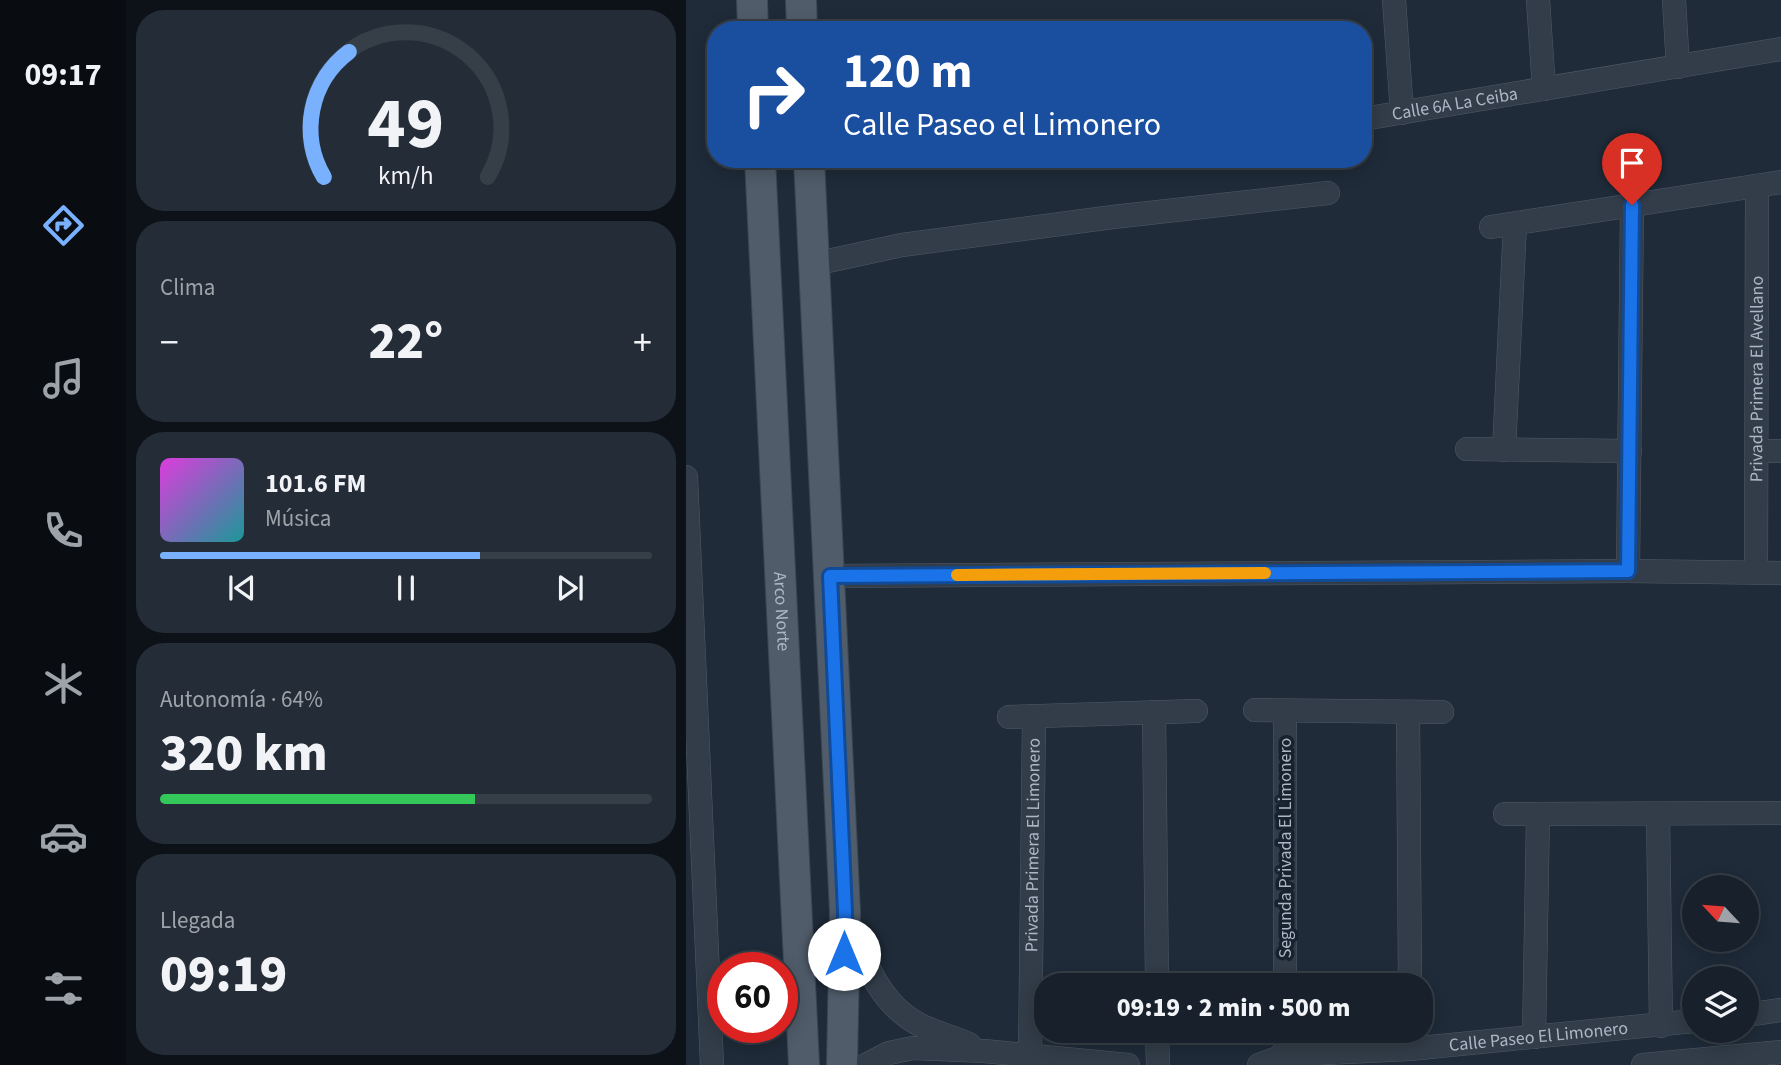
<!DOCTYPE html>
<html lang="es">
<meta charset="utf-8">
<style>
:root{--surface:#17202b;--page:#242d37;--text:#f1f3f6;--muted:#9ea3a9;--line:#363e47;--accent:#79b1ff}
body{margin:0;font-family:"Source Sans 3",sans-serif;background:var(--page);color:var(--text);height:100vh;display:flex;flex-direction:column;font-size:26px;white-space:nowrap}
*{box-sizing:border-box;margin:0}
p{font-size:23px;color:var(--muted)}
.icon{flex:none;width:38px;height:38px;fill:none;stroke:currentColor;stroke-width:2;stroke-linecap:round;stroke-linejoin:round}
.map{position:relative;flex:1;overflow:hidden}
.sheet{display:flex;flex-direction:column;gap:10px;padding:10px;background:#0d1218;width:560px}
.sheet>*{flex:none}
.guide{position:absolute;left:21px;top:21px;width:665px;height:147px;border-radius:28px;box-shadow:0 4px 18px #0003,0 0 0 2px var(--line);background:#1a4fa0;color:#fff;overflow:hidden}
.needle{width:46px;rotate:296deg}
.fabs{position:absolute;left:996px;top:875px;display:grid;gap:14px}
.fabs a{display:grid;place-items:center;width:77px;height:77px;border-radius:50%;background:var(--surface);box-shadow:0 4px 18px #0003,0 0 0 2px var(--line);font-size:35px}
.speed{position:absolute;left:21px;top:952px;display:flex;gap:14px;font-size:35px;font-weight:700;text-align:center}
.speed>*{display:grid;place-content:center;width:91px;height:91px;border-radius:50%;background:var(--surface);box-shadow:0 4px 18px #0003,0 0 0 2px var(--line);line-height:1}
.speed .limit{border:10px solid #d22;background:#fff;color:#111}
.pin{position:absolute;display:grid;place-items:center;width:60px;height:60px;color:#fff;margin:-72px -30px;border-radius:50% 50% 50% 0;rotate:-45deg;box-shadow:0 0 7px #0007}
.pin .icon{rotate:45deg}
.me{position:absolute;width:77px;margin:-38px;rotate:0deg;stroke-linejoin:round;filter:drop-shadow(0 0 5px #0008)}
.turn{display:flex;align-items:center;gap:24px;height:147px;padding:0 21px;font-size:32px}
.turn .icon{width:91px;height:91px;stroke-width:2.5}
.turn b{display:block;font-size:49px;line-height:60px}
.big{font-size:52px;font-weight:800;line-height:1.1}
.sheet .card{flex:1;display:flex;flex-direction:column;justify-content:center;gap:10px;min-width:0;padding:0 24px;border-radius:28px;background:var(--page)}
.sheet .dial{align-items:center;gap:0}
.dial svg{height:182px;overflow:visible;fill:none;stroke:var(--line);stroke-width:7;stroke-linecap:round;text-anchor:middle}
.dial text{fill:var(--text);stroke:none}
.song{display:flex;align-items:center;gap:21px}
.cover{width:84px;height:84px;border-radius:10px;background:linear-gradient(135deg,hsl(300 70% 55%),hsl(180 70% 35%))}
.played{height:7px;border-radius:4px;background:linear-gradient(90deg,var(--accent) 65%,var(--line) 65%)}
.keys{display:flex;justify-content:space-around;direction:ltr}
.heat{display:flex;justify-content:space-between;align-items:center;font-size:38px;direction:ltr}
.charge{height:10px;border-radius:5px;background:linear-gradient(90deg,#34c759 64%,var(--line) 0)}
.trip{position:absolute;left:348px;top:973px;width:399px;height:70px;border-radius:28px;background:var(--surface);box-shadow:0 4px 18px #0003,0 0 0 2px var(--line);font-weight:800;line-height:70px;text-align:center}
main{display:flex;flex:1;min-height:0}
.dock{display:flex;flex-direction:column;width:126px;justify-content:space-around;align-items:center;background:#090d11;color:var(--muted)}
.dock .icon{width:49px;height:49px}
.dock .selected{color:var(--accent)}
.dock b{font-size:32px;color:var(--text)}
.map>svg:first-child{display:block}
</style>
<main>
<nav class="dock">
<b>09:17</b>
<svg class="icon selected" aria-label="directions" viewBox="0 0 24 24"><path d="M12 3l9 9-9 9-9-9zM9 14v-3h6M13 9l2 2-2 2"/></svg>
<svg class="icon" aria-label="music" viewBox="0 0 24 24"><path d="M9 18V5l10-2v13"/><circle cx="6" cy="18" r="3"/><circle cx="16" cy="16" r="3"/></svg>
<svg class="icon" aria-label="phone" viewBox="0 0 24 24"><path d="M5 4h4l2 5-3 2q2 4 5 5l2-3 5 2v4C11 20 4 13 5 4z"/></svg>
<svg class="icon" aria-label="climate" viewBox="0 0 24 24"><path d="M12 3v18M4 7l16 10M4 17L20 7"/></svg>
<svg class="icon" aria-label="car" viewBox="0 0 24 24"><path d="M5 17H2v-5l4-1 3-4h7l3 4 3 1v5h-3M9 17h6M6 11h13"/><circle cx="7" cy="17" r="2"/><circle cx="17" cy="17" r="2"/></svg>
<svg class="icon" aria-label="filters" viewBox="0 0 24 24"><path d="M4 7h16M4 17h16"/><circle cx="9" cy="7" r="2"/><circle cx="15" cy="17" r="2"/></svg>
</nav>
<section class="sheet">
<div class="card dial"><svg viewBox="0 0 100 80">
<path d="M14 69A42 42 0 1 1 86 69"/>
<path d="M14 69A42 42 0 0 1 25 14" stroke="#79b1ff"/>
<text x="50" y="56" font-size="32" font-weight="700">49</text>
<text x="50" y="72" font-size="11">km/h</text>
</svg></div>
<div class="card"><p>Clima</p>
<div class="heat"><a>−</a><b class="big">22°</b><a>+</a></div>
</div>
<div class="card">
<div class="song"><i class="cover"></i><div><b>101.6 FM</b><p>Música</p></div></div>
<div class="played"></div>
<div class="keys"><svg class="icon" aria-label="previous" viewBox="0 0 24 24"><path d="M18 5L8 12l10 7zM5 5v14"/></svg><svg class="icon" aria-label="pause" viewBox="0 0 24 24"><path d="M8 5v14M16 5v14"/></svg><svg class="icon" aria-label="next" viewBox="0 0 24 24"><path d="M6 5l10 7-10 7zM19 5v14"/></svg></div>
</div>
<div class="card"><p>Autonomía · 64%</p><b class="big">320 km</b><div class="charge"></div></div>
<div class="card"><p>Llegada</p><b class="big">09:19</b></div>
</section>
<div class="map">
<svg width="1095" height="1065" viewBox="0 0 1095 1065">
<rect width="100%" height="100%" fill="#1f2b39"/>
<g fill="none" stroke-linecap="round" stroke-linejoin="round">
<defs>
<g id="minor">
<polyline points="708,0 716,113"/>
<polyline points="852,0 858,89"/>
<polyline points="988,0 992,67"/>
<path id="s1" d="M677 119 1095 49"/>
<polyline points="805,227 1095,182"/>
<polyline points="128,264 216,245 427,217 642,193"/>
<polyline points="781,449 944,451"/>
<polyline points="818,450 829,224"/>
<polyline points="1071,451 1095,451"/>
<polyline points="0,477 26,1065"/>
<polyline points="942,571 946,205"/>
<path id="s2" d="M1070 573 1071 186"/>
<polyline points="144,576 942,571 1095,573"/>
<polyline points="569,710 756,712"/>
<polyline points="468,712 471,985"/>
<polyline points="722,712 724,985"/>
<polyline points="323,717 510,711"/>
<polyline points="819,814 1095,813"/>
<polyline points="972,814 975,1026"/>
<path d="M162 920C179 961 193 1005 236 1026 251 1033 268 1037 283 1044"/>
<polyline points="599,985 599,711"/>
<polyline points="1060,1015 1095,1010"/>
<polyline points="471,1031 472,1065"/>
<polyline points="599,1031 599,1065"/>
<polyline points="848,1037 852,814"/>
<path id="s3" d="M344 1057 348 716"/>
<polyline points="180,1065 203,1053 227,1048 298,1051 442,1065"/>
<path id="s4" d="M573 1065 599 1055 724 1049 1008 1021"/>
<polyline points="957,1065 1095,1052"/>
</g>
<g id="major">
<polyline points="66,0 67,30"/>
<polyline points="115,0 116,30"/>
<path id="s5" d="M74 159 118 1065"/>
<polyline points="123,159 159,912 156,1065"/>
</g>
</defs>
<use href="#minor" stroke="#505a67" stroke-width="24"/>
<use href="#major" stroke="#3c4653" stroke-width="32"/>
<use href="#minor" stroke="#323d49" stroke-width="23"/>
<use href="#major" stroke="#505c6a" stroke-width="30"/>
</g>
<g fill="none" stroke-linecap="round" stroke-linejoin="round">
<defs>
<polyline id="route" points="158,954 159,912 144,576 942,571 946,205"/>
</defs>
<use href="#route" stroke="#114b97" stroke-width="18"/>
<use href="#route" stroke="#1a73e8" stroke-width="12"/>
<polyline stroke="#f59e0b" stroke-width="12" points="271,575 579,573"/>
</g>
<g text-anchor="middle" stroke-width="7" stroke-linejoin="round" paint-order="stroke">
<g font-size="18" fill="#acb7c6" stroke="#18222e">
<text dy="6" stroke="none"><textPath href="#s1" startOffset="93">Calle 6A La Ceiba</textPath></text>
<text dy="6" stroke="none"><textPath href="#s2" startOffset="194">Privada Primera El Avellano</textPath></text>
<text dy="6" stroke="none"><textPath href="#s5" startOffset="453">Arco Norte</textPath></text>
<text dy="6" stroke="none"><textPath href="#s3" startOffset="212">Privada Primera El Limonero</textPath></text>
<text transform="translate(599 848) rotate(-90)" y="6">Segunda Privada El Limonero</text>
<text dy="6" stroke="none"><textPath href="#s4" startOffset="282">Calle Paseo El Limonero</textPath></text>
</g>
</g>
</svg>
<div class="fabs">
<a><svg class="needle" viewBox="-14 -14 28 28"><path d="M0-13l5 13h-10z" fill="#e53935"/><path d="M0 13l5-13h-10z" fill="#9ea3a9"/></svg></a>
<a><svg class="icon" aria-label="layers" viewBox="0 0 24 24"><path d="M12 4l9 5-9 5-9-5zM3 14l9 5 9-5"/></svg></a>
</div>
<div class="speed"><div class="limit">60</div></div>
<div class="pin" style="left:946px;top:205px;background:#d93025"><svg class="icon" aria-label="arrive" viewBox="0 0 24 24"><path d="M6 21V4h12l-3 4 3 4H6"/></svg></div>
<svg class="me" style="left:158px;top:954px" viewBox="-20 -20 40 40"><circle r="19" fill="#fff"/><path d="M0-13L10 11 0 6-10 11z" fill="#1a73e8"/></svg>
<div class="trip">09:19 · 2 min · 500 m</div>
<div class="guide">
<div class="turn"><svg class="icon" aria-label="right" viewBox="0 0 24 24"><path d="M7 20v-9h11M14 6l5 5-5 5"/></svg><div><b>120 m</b>Calle Paseo el Limonero</div></div>
</div>
</div>
</main>
